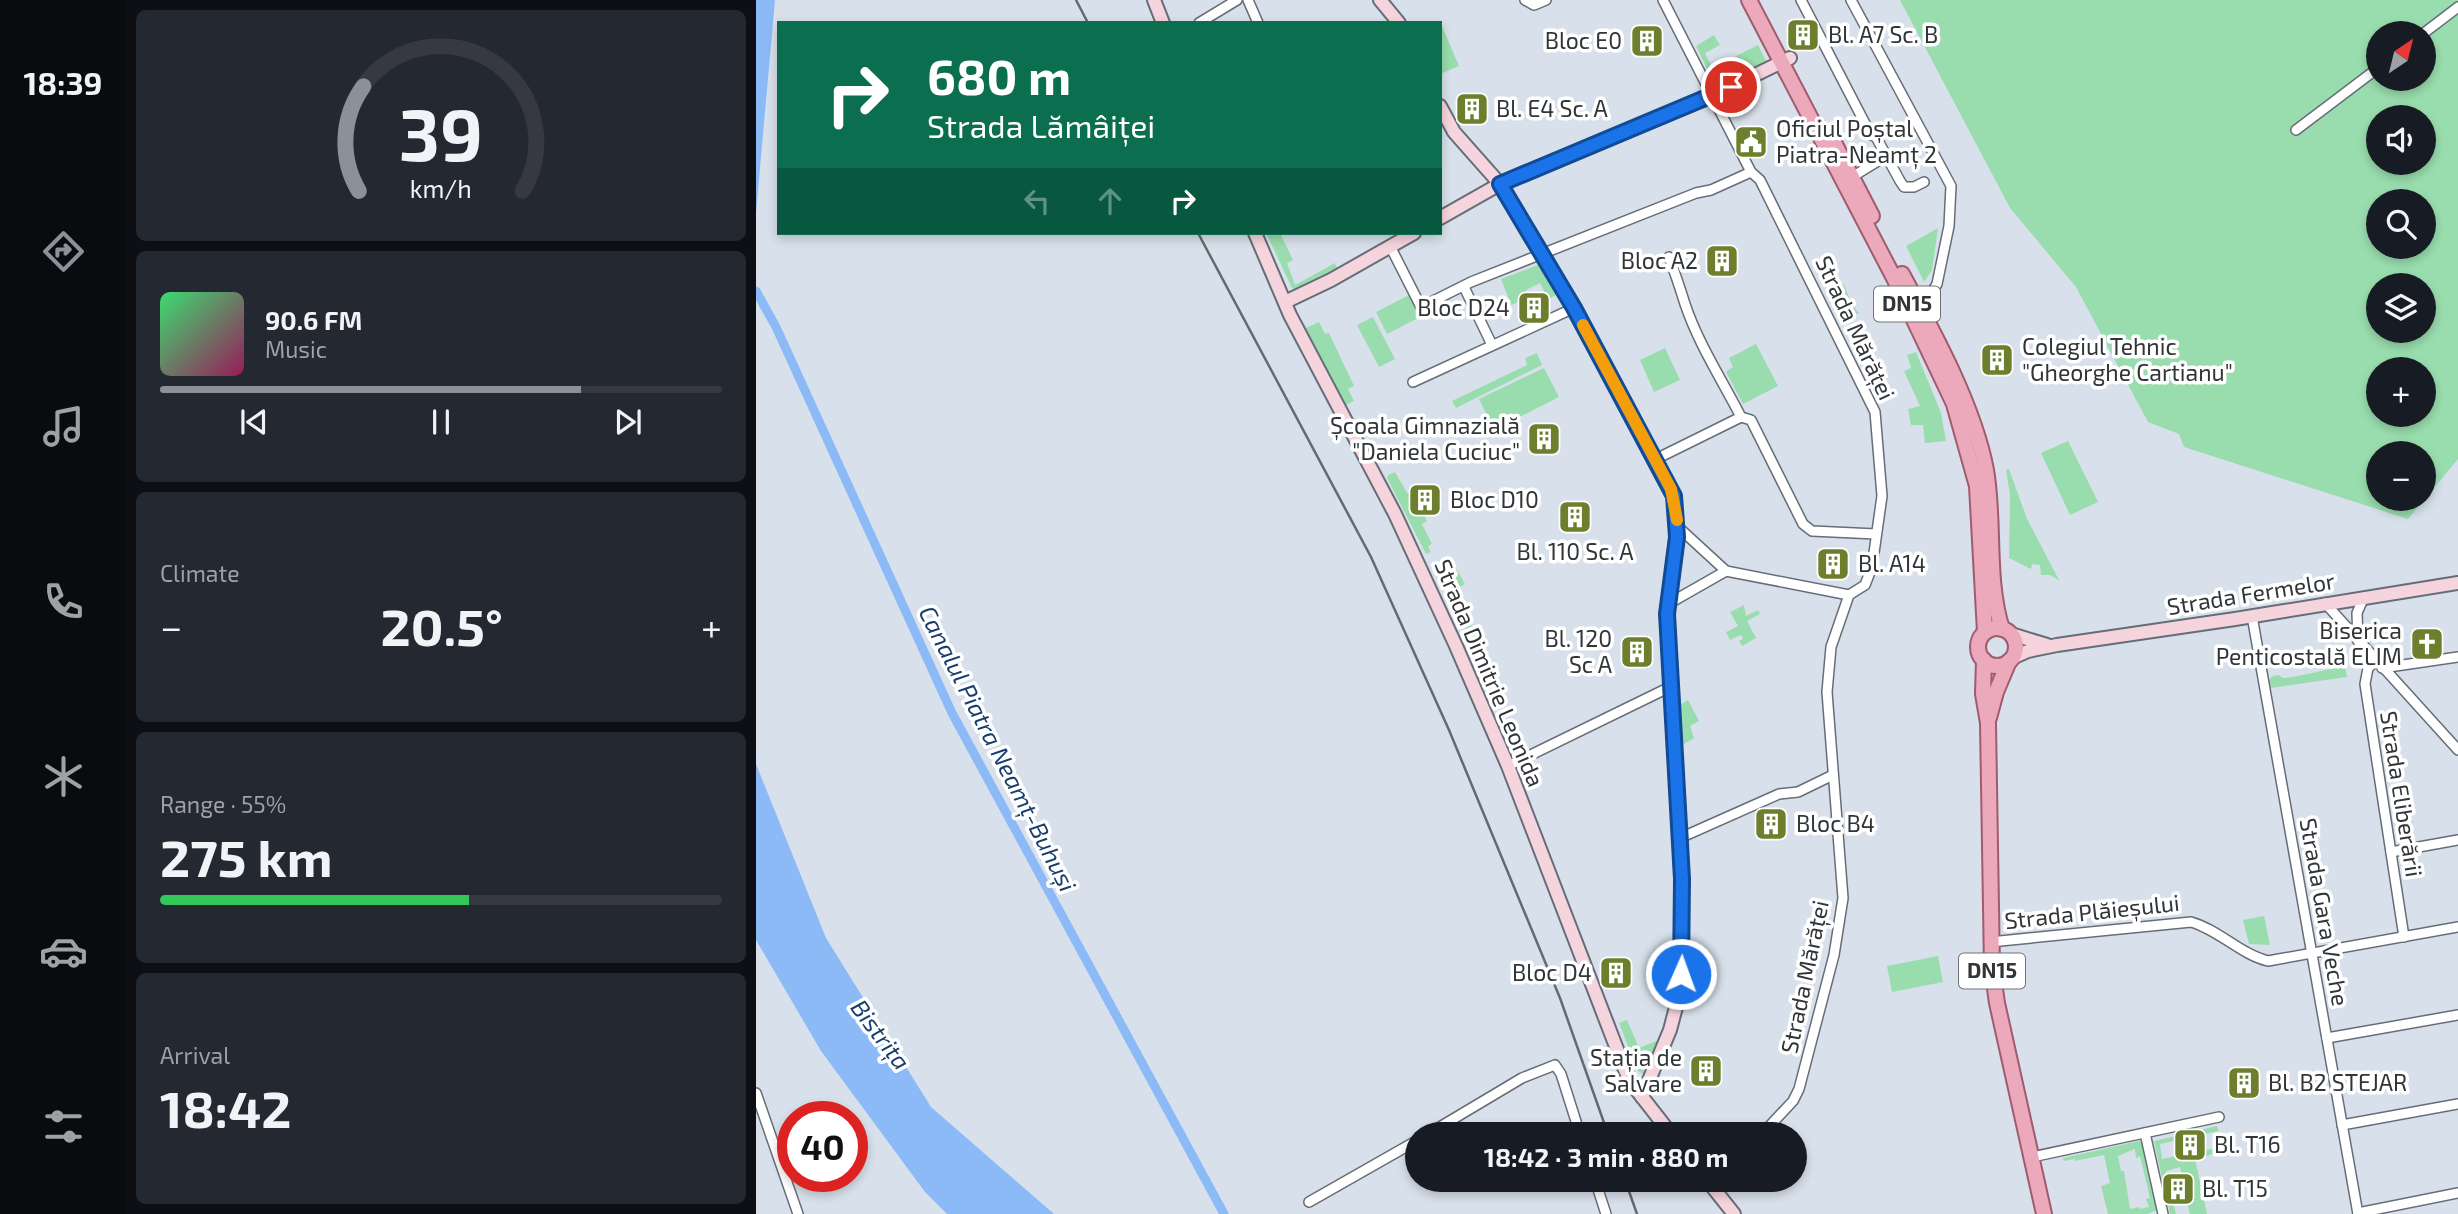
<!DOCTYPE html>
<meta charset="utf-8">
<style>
:root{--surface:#171b24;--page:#242831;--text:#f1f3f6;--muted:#9ea1a6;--line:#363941;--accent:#8c9099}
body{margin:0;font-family:"Exo 2",sans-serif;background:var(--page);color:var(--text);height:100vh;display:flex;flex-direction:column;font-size:26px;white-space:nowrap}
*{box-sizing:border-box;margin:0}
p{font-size:23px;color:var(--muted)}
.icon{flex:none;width:38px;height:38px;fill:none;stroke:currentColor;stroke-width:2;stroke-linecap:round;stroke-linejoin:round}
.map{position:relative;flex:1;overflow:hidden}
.sheet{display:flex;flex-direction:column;gap:10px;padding:10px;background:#0d0f14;width:630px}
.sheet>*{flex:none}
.guide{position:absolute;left:21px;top:21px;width:665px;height:214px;border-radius:0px;box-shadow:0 4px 10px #0003;background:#0b6e4f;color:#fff;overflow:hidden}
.needle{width:46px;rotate:35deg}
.tools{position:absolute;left:1610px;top:21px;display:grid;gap:14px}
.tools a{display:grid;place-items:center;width:70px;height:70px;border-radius:50%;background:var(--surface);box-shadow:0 4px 10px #0003;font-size:35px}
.speed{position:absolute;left:21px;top:1101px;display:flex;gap:14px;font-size:35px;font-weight:700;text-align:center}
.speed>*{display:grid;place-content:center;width:91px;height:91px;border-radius:50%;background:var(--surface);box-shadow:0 4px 10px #0003;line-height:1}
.speed .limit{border:10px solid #d22;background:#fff;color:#111}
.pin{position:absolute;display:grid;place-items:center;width:60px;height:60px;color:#fff;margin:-30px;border:4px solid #fff;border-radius:50%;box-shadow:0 2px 7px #0007}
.me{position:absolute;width:77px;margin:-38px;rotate:2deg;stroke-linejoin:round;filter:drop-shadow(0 0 5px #0008)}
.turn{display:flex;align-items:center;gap:24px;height:147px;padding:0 35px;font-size:32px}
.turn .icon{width:91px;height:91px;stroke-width:2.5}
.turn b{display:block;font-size:49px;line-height:60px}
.lanes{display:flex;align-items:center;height:66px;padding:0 35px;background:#0003;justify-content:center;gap:35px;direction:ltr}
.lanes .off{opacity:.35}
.big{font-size:52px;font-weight:700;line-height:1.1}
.sheet .tile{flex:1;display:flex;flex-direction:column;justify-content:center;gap:10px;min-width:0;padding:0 24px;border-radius:10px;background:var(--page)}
.sheet .dial{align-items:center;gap:0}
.dial svg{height:182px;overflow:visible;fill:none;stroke:var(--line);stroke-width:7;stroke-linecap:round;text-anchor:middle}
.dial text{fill:var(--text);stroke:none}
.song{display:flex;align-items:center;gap:21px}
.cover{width:84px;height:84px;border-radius:10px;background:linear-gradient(135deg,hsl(140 70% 55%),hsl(330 70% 35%))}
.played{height:7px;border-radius:4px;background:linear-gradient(90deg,var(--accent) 75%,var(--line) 75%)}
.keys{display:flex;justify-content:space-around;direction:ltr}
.heat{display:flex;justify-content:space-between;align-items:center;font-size:38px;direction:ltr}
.charge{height:10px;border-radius:5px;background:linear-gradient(90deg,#34c759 55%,var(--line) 0)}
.trip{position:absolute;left:649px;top:1122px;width:402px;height:70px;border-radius:35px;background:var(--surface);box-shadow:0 4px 10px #0003;font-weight:700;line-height:70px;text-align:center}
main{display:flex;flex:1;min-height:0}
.dock{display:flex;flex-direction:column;width:126px;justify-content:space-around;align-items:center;background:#090b0e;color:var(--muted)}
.dock .icon{width:49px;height:49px}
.dock .active{color:var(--accent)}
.dock b{font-size:32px;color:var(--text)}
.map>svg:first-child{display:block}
</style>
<main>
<nav class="dock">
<b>18:39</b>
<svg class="icon active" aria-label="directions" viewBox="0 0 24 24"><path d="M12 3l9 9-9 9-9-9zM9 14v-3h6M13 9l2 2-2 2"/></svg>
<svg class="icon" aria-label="music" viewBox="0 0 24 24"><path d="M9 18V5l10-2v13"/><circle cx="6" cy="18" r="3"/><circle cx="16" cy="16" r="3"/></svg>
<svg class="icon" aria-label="phone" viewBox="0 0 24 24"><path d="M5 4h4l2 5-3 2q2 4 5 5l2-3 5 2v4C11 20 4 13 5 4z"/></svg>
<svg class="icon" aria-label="climate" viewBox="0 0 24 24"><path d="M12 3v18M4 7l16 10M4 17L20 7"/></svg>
<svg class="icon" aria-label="car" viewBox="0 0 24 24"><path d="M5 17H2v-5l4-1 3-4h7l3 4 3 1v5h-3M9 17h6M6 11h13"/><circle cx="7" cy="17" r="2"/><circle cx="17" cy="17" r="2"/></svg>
<svg class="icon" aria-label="filters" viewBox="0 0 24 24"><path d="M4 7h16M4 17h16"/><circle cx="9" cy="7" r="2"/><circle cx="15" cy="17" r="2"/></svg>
</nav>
<section class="sheet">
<div class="tile dial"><svg viewBox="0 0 100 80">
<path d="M14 69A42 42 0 1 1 86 69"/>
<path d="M14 69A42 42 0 0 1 16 23" stroke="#8c9099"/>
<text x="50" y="56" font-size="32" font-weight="700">39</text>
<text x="50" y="72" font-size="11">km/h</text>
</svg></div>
<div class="tile">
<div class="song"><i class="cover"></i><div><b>90.6 FM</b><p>Music</p></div></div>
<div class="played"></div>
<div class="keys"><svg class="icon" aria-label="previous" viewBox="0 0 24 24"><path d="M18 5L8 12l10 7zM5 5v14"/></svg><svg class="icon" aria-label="pause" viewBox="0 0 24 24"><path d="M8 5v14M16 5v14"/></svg><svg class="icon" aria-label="next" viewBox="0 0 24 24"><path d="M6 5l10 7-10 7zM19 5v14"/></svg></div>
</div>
<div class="tile"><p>Climate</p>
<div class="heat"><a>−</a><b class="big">20.5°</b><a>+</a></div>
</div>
<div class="tile"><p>Range · 55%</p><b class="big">275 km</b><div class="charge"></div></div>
<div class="tile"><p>Arrival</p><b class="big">18:42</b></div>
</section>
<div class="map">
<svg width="1702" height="1214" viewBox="0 0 1702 1214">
<rect width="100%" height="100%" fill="#d8e1eb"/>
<g fill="#99ddae" fill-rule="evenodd">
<path d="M1144 0H1702V459L1652 519 1428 447 1423 434 1392 422 1320 287 1254 208ZM1622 33H1668V79H1622ZM1622 117H1668V163H1622ZM1622 201H1668V247H1622ZM1622 285H1668V331H1622ZM1622 369H1668V415H1622ZM1622 453H1668V499H1622Z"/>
<polygon points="684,26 686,26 703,66 684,74"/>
<polygon points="958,35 964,45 949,53 962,79 985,67 980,56 1002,45 1011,63 963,85 958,83 940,46"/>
<polygon points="1182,228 1176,270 1168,282 1150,246"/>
<polygon points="510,233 524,233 537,260 531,263 539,285 579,263 581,268 537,290"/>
<polygon points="782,265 800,295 792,299 784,283 770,290 773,298 755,305 745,279"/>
<polygon points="1085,284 1088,285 1096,304 1103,314 1098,314 1086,322 1071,291"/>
<polygon points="653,295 664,317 631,334 620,312"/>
<polygon points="617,317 639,359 623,367 601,325"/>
<polygon points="563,322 569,334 573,333 598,386 592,389 598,401 590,405 550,328"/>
<polygon points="1000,344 1022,386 987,404 970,372 977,367 973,358"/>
<polygon points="909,348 924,380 898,392 884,360"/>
<polygon points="1160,352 1185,413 1190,441 1169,443 1167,425 1155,425 1152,409 1164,406 1148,371 1155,368 1151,355"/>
<polygon points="781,353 786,365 700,408 696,401 771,365 769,358"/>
<polygon points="788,368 803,397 738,430 723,399"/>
<polygon points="1312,441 1342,502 1314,515 1285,453"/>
<polygon points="1253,469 1271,519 1303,580 1294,575 1285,575 1284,565 1276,564 1275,569 1253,558 1254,495 1250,470"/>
<polygon points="639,472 651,493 657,490 671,521 666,524 676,544 672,546 675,552 670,554 631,478 632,475"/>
<polygon points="697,563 709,584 698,590 720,634 728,630 728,632 714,639 682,570"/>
<polygon points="988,605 990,616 1002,610 1004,614 991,621 1000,638 986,646 983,641 987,639 985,635 974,640 970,632 982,626 974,612"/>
<path d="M1589 667 1591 677 1515 688 1513 680 1517 676 1523 675 1527 678C1549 676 1568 669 1589 667Z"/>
<polygon points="932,700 943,721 934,726 938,738 923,747 920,707"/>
<polygon points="1508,916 1514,945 1493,944 1487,920"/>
<polygon points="1182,956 1187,982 1136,992 1131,966"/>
<polygon points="871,1020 883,1048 905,1039 889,1075 882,1071 863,1023"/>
<path d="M1461 1126 1468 1151 1439 1159 1451 1214H1434L1424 1167 1410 1171 1420 1214H1414L1398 1141ZM1462 1131 1465 1147 1406 1159 1404 1144Z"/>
<path d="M1383 1141 1386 1143 1401 1210 1392 1214H1352L1345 1186 1354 1183 1348 1155 1319 1161V1159L1308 1161 1307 1158ZM1379 1149 1380 1158 1384 1156 1394 1198 1390 1199 1393 1207 1384 1209 1383 1207 1374 1209 1368 1171H1365L1362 1156Z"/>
</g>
<g fill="#8bbaf6">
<polygon points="0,0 19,0 0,213"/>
<polygon points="0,764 70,938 175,1107 298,1214 191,1214 169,1192 65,1051 0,940"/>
</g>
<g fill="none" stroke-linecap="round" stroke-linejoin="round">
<polyline stroke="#8bbaf6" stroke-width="9" points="0,291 20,327 196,713 468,1214"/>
<defs>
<g id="street">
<polyline points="492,0 502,23"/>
<polyline points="769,0 778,5 790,0"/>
<polyline points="907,0 995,172 1004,180 1119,412 1126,496 1116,567 1109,585 1093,595 1075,647 1071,692 1087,898 1078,955 1043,1089 1037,1101 1006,1134"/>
<polyline points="1045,0 1115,135 1120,137 1144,181 1148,187 1158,187 1168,182"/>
<polyline points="1095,0 1195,186 1193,226 1181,284 1173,297 1169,299 1156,292"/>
<polyline points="443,23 481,0"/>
<polyline points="1668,33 1702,7"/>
<polyline points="1540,130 1622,68"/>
<polyline points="1096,177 1127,158 1124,152"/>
<polyline points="634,246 665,307 715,282 940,193 955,190 995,172"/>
<path d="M913 257C919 273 924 288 929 304 942 343 966 380 985 417L995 420 1047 524 1056 531 1120 534"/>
<polyline points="708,287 736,345"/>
<polyline points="657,382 818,308"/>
<polyline points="900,459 985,417"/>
<polyline points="921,526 970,571 1093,595"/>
<polyline points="1569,603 1702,750"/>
<polyline points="912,604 970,571"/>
<polyline points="1496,616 1602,1214"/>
<polyline points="1602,641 1601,613 1608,597"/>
<polyline points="1620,661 1612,668 1609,684 1648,937"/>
<polyline points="1626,668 1702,657"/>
<polyline points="752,766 914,687"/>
<polyline points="924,838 1023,794 1042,792 1077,775"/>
<polyline points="1635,852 1702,840"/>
<path d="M1234 942 1435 922C1463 930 1484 954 1512 961L1702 927"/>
<polyline points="1571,1038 1702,1015"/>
<polyline points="0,1093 42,1214"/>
<polyline points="1586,1125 1702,1104"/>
<polyline points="1389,1133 1407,1214"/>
<polyline points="672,1134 766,1078 799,1065 805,1074 824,1134"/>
<polyline points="1276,1157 1463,1117"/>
<polyline points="839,1180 850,1214"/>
<polyline points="553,1202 662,1140"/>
<polyline points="1602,1213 1702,1193"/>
</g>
<g id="secondary">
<polyline points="398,0 407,23"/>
<polyline points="624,0 643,23"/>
<polyline points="684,106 698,132 744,184 818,308 918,496 921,537 911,614 925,867 925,974 924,992 914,1030 886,1097"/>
<polyline points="684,218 744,184 956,96 1034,58"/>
<polyline points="499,233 534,315 639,514 700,646 752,766 869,1070 876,1084 915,1134"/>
<polyline points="529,302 575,280 658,233"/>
<polyline points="1255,634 1291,645"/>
<polyline points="1256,658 1272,651 1301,645 1479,619 1702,583"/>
<polyline points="951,1180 978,1214"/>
</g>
<g id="primary">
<polyline points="993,0 1138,278 1198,404 1221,486 1229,632"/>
<polyline points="1072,131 1116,216"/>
<path d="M1146 274C1177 331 1218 406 1230 470 1239 521 1230 579 1246 629"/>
<circle cx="1241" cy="647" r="19"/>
<polyline points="1228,660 1227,694 1232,723 1236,968 1241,1003 1288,1214"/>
<polyline points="1233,718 1240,692 1253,661"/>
</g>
</defs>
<use href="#street" stroke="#666d76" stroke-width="12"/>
<use href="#secondary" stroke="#666d76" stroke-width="16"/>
<use href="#primary" stroke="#a15b6f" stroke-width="18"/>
<use href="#street" stroke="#fff" stroke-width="9"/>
<use href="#secondary" stroke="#f5d4dd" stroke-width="12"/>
<use href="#primary" stroke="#eba9bb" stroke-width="14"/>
<g stroke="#646a6f" stroke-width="2.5">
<polyline points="320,0 332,23"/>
<polyline points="442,233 615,557 693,730 804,998 852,1134"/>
<polyline points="869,1180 881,1214"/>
</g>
</g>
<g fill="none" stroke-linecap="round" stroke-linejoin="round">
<defs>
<polyline id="route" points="925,974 926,879 911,614 921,537 918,496 818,308 744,184 975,87"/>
</defs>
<use href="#route" stroke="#114b97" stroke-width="18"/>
<use href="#route" stroke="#1a73e8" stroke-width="12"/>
<polyline stroke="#f59e0b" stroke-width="12" points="827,325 915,489 921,520"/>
</g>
<defs>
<symbol id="building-square" viewBox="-11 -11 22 22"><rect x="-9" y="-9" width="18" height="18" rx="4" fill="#6d7e2d" stroke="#fff"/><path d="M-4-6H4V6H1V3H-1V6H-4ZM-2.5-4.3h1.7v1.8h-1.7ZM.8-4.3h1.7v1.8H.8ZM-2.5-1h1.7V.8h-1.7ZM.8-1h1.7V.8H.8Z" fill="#fff"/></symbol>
<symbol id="civic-square" viewBox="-11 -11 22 22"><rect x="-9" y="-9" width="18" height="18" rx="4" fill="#6d7e2d" stroke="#fff"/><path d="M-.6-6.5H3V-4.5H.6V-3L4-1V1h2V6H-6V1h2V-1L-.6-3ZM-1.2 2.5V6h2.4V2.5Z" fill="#fff"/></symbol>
<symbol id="church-square" viewBox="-11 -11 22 22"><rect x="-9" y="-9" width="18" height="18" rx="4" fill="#6d7e2d" stroke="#fff"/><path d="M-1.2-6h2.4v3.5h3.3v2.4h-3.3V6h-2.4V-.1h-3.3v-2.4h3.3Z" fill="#fff"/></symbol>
</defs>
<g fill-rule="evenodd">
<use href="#building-square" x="1028" y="16" width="38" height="38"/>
<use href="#building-square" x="872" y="22" width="38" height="38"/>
<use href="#building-square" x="697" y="90" width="38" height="38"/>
<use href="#civic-square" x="976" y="123" width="38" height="38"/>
<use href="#building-square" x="947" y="242" width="38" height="38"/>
<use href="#building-square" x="759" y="289" width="38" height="38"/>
<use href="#building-square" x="1222" y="341" width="38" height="38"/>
<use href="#building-square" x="769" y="420" width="38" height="38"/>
<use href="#building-square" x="650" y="481" width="38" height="38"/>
<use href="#building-square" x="800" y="498" width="38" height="38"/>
<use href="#building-square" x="1058" y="545" width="38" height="38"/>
<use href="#church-square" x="1652" y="625" width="38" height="38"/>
<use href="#building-square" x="862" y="633" width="38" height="38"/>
<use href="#building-square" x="996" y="805" width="38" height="38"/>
<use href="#building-square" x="841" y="954" width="38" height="38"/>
<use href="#building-square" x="931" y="1052" width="38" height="38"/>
<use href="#building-square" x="1469" y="1064" width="38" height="38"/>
<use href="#building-square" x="1415" y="1126" width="38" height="38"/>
<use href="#building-square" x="1403" y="1170" width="38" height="38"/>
</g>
<g text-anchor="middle" stroke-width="7" stroke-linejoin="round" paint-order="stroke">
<g fill="#fff" stroke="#6f7274" stroke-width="2">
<rect x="1118" y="286.5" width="66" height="35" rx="5"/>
<rect x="1203" y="953.5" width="66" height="35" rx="5"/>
</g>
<g font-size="21" font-weight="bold" fill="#313538">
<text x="1151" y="311">DN15</text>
<text x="1236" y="978">DN15</text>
</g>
<g font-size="23" fill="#313538" stroke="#fff" text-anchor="start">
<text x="1072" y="43">Bl. A7 Sc. B</text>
<text x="866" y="49" text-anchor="end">Bloc E0</text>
<text x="740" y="117">Bl. E4 Sc. A</text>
<text x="1020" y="137">Oficiul Poștal<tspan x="1020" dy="26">Piatra-Neamț 2</tspan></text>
<text x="942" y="269" text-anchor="end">Bloc A2</text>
<text x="754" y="316" text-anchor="end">Bloc D24</text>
<text x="1266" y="355">Colegiul Tehnic<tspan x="1266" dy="26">"Gheorghe Cartianu"</tspan></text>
<text x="764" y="434" text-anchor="end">Școala Gimnazială<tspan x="764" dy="26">"Daniela Cuciuc"</tspan></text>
<text x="694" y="508">Bloc D10</text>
<text x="819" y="560" text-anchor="middle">Bl. 110 Sc. A</text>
<text x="1102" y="572">Bl. A14</text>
<text x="1646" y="639" text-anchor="end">Biserica<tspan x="1646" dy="26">Penticostală ELIM</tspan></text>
<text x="856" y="647" text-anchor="end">Bl. 120<tspan x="856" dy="26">Sc A</tspan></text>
<text x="1040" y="832">Bloc B4</text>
<text x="836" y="981" text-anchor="end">Bloc D4</text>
<text x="926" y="1066" text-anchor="end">Stația de<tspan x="926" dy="26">Salvare</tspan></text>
<text x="1512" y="1091">Bl. B2 STEJAR</text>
<text x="1458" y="1153">Bl. T16</text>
<text x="1446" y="1197">Bl. T15</text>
</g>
<g font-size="23" fill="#313538" stroke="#fff">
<text transform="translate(1099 328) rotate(65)" y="8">Strada Mărăței</text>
<text transform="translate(1495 594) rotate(-9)" y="8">Strada Fermelor</text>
<text transform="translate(733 673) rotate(67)" y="8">Strada Dimitrie Leonida</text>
<text transform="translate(1645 794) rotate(81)" y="8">Strada Eliberării</text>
<text transform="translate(1336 912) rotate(-6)" y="8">Strada Plăieșului</text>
<text transform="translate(1568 912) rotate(80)" y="8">Strada Gara Veche</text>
<text transform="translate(1049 977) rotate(-78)" y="8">Strada Mărăței</text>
</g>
<g font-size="24" font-style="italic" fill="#173e6e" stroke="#fff">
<text transform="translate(241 749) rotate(63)" y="8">Canalul Piatra Neamț-Buhuși</text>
<text transform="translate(124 1035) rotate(53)" y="8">Bistrița</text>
</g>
</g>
</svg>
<div class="tools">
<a><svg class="needle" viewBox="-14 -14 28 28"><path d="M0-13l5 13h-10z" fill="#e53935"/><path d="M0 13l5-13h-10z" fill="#9ea1a6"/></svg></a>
<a><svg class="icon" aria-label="sound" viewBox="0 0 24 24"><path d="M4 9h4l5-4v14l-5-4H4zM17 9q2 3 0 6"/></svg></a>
<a><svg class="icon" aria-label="search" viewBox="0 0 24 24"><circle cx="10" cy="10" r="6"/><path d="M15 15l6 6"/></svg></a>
<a><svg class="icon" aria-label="layers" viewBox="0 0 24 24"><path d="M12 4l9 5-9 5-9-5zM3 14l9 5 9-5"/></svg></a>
<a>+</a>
<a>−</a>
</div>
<div class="speed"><div class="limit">40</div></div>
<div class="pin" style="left:975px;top:87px;background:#d93025"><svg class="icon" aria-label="arrive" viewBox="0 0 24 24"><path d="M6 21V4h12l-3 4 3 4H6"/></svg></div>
<svg class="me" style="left:925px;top:974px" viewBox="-20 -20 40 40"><circle r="17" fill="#1a73e8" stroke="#fff" stroke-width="3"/><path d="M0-11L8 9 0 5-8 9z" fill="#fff"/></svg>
<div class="trip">18:42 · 3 min · 880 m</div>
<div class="guide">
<div class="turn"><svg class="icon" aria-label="right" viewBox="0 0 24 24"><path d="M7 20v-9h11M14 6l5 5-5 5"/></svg><div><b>680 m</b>Strada Lămâiței</div></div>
<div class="lanes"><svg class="icon off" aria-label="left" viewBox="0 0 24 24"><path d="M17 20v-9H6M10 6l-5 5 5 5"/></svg><svg class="icon off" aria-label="ahead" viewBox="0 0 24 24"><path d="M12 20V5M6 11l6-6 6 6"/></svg><svg class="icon" aria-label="right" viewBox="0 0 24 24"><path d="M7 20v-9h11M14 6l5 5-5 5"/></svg></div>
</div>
</div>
</main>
